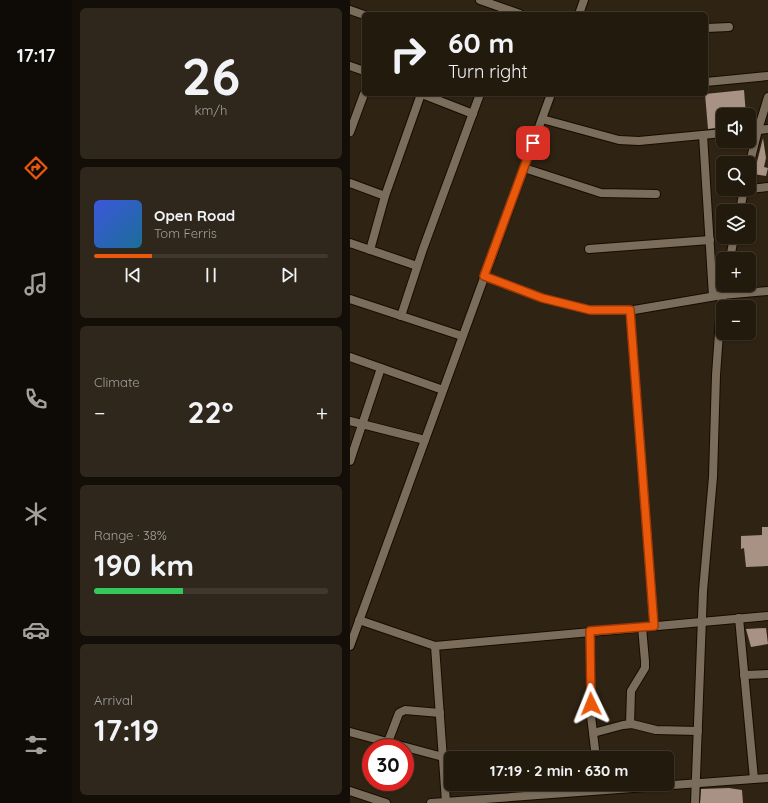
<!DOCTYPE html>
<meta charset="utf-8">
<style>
:root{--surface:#231a0e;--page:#2f271c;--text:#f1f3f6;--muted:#a3a19e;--line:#40382e;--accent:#ea580c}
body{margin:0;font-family:Quicksand,sans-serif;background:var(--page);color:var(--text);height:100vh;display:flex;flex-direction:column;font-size:15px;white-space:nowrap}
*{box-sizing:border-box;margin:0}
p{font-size:13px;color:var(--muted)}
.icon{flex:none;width:22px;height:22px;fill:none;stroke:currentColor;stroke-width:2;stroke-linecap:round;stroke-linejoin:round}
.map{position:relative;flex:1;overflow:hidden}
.panel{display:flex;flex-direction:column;gap:8px;padding:8px;background:#130e08;width:278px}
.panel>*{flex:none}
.hud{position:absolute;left:12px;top:12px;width:346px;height:84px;border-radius:6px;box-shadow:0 1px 3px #0004,0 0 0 1px var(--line);background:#231a0e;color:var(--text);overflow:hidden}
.buttons{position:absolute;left:366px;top:108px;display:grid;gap:8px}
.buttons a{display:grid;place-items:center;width:40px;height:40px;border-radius:6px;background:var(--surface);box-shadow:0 1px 3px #0004,0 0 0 1px var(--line);font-size:20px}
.speed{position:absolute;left:12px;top:739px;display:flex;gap:8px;font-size:20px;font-weight:700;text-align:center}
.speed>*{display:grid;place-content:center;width:52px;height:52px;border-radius:50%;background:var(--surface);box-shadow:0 1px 3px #0004,0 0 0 1px var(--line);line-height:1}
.speed .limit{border:6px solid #d22;background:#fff;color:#111}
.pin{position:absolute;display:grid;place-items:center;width:34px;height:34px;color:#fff;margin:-17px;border-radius:8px;box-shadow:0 2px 6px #0006}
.me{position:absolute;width:44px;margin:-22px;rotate:358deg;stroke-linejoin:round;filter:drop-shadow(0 0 3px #0008)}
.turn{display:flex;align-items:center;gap:14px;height:84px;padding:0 20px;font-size:18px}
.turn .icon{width:52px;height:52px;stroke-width:2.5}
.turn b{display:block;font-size:28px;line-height:34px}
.big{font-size:30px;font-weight:700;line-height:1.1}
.panel .card{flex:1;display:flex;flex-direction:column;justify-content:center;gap:6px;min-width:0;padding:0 14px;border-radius:6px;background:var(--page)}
.panel .dial{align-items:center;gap:0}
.dial b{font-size:52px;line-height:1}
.song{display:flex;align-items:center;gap:12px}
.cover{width:48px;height:48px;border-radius:6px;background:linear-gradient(135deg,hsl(230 70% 55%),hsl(200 70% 35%))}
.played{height:4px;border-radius:2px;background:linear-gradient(90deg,var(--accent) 25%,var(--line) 25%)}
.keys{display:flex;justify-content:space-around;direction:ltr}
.heat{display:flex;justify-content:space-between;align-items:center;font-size:22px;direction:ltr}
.charge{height:6px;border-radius:3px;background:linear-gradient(90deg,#34c759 38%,var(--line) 0)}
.trip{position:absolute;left:94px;top:751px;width:230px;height:40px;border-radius:6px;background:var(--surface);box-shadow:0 1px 3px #0004,0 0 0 1px var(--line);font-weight:700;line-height:40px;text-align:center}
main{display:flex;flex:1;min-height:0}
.tabs{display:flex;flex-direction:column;width:72px;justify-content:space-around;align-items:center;background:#0e0a06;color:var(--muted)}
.tabs .icon{width:28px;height:28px}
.tabs .on{color:var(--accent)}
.tabs b{font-size:18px;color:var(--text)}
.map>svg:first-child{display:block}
</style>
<main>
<nav class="tabs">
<b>17:17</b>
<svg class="icon on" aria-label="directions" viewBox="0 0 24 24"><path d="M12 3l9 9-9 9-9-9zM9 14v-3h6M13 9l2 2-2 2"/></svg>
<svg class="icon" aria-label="music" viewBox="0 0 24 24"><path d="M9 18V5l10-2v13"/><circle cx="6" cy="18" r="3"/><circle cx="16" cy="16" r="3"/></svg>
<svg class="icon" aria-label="phone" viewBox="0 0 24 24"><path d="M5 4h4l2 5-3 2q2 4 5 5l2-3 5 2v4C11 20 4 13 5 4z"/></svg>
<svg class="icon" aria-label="climate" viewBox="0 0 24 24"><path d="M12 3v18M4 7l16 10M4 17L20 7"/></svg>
<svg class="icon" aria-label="car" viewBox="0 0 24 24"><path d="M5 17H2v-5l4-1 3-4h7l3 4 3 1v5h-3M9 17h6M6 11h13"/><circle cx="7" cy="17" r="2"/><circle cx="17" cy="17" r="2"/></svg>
<svg class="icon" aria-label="filters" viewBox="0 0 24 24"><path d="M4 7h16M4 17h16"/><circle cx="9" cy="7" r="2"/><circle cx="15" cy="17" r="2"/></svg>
</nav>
<section class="panel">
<div class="card dial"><b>26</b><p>km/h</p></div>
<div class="card">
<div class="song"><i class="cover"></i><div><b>Open Road</b><p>Tom Ferris</p></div></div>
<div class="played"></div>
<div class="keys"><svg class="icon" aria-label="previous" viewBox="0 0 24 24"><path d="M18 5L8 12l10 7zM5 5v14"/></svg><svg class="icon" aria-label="pause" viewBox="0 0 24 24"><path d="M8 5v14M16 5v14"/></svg><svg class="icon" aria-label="next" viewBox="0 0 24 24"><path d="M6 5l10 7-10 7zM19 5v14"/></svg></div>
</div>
<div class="card"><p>Climate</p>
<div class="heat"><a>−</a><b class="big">22°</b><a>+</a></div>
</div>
<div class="card"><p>Range · 38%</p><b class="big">190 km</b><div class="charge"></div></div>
<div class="card"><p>Arrival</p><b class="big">17:19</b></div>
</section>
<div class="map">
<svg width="418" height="803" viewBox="0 0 418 803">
<rect width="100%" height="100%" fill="#2f2313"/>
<g fill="#a79283">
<polygon points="394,90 396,115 373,115 373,127 358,129 355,94"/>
<polygon points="413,138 416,158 414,167 418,168 416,176 404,174"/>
<polygon points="412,527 418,527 418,566 396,567 394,548 391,549 391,536 412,535"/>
<polygon points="416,628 418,644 401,647 396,629"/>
<polygon points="379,788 392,790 393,803 350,803 351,789"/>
</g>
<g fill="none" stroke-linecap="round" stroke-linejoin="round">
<defs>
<g id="minor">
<polyline points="130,0 170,14"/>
<polyline points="0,10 14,15"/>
<polyline points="229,14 234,0"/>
<polyline points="356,28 379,27"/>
<polyline points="0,66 14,71"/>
<polyline points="356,82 418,76"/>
<polyline points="72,94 123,114"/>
<polyline points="192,119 269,140 289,141 373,133"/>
<polyline points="399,131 418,129"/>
<polyline points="0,132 14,94"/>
<polyline points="353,135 363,296"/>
<polyline points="399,166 408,130 418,97"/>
<polyline points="174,168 251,193 306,194"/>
<polyline points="0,183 35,196"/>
<polyline points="399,189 418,187"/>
<polyline points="390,211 394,189"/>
<polyline points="0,243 67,266"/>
<polyline points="239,249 360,240"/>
<polyline points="20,250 35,196 71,94"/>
<polyline points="380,259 384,237"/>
<polyline points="134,276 192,298 240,310 284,310 372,295 418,291"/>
<polyline points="0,299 112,336"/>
<polyline points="280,310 304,626"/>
<polyline points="51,316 73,249 130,94"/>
<polyline points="0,357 93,390"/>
<polyline points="0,421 75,440"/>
<polyline points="0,461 31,368"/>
<polyline points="389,618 404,779"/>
<polyline points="9,620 85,646 418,616"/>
<polyline points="240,631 241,716 246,758"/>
<polyline points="0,646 201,94"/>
<polyline points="85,646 96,802"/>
<polyline points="394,675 418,674"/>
<polyline points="280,724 281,691 295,668 295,661 292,627"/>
<polyline points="0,732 93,757"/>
<polyline points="243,733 273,725 282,724 306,730 348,731"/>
<polyline points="38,742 49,713 55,710 90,713"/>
<polyline points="0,791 36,803"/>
<polyline points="81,803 418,778"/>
<polyline points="345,803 353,591 363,477 366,375 371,305 374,285"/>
</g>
</defs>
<use href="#minor" stroke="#170c01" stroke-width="10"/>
<use href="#minor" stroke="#7b6d5b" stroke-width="8"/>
</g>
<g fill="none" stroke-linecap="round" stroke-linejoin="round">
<defs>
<polyline id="route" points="183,143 134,276 192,298 240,310 280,310 304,626 240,631 241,704"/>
</defs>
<use href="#route" stroke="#983908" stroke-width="10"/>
<use href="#route" stroke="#ea580c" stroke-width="7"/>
</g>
</svg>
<div class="buttons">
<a><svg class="icon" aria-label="sound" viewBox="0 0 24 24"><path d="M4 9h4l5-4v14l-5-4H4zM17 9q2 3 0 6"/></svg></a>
<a><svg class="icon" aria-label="search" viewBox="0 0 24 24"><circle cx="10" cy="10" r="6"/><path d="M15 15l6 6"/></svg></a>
<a><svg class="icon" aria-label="layers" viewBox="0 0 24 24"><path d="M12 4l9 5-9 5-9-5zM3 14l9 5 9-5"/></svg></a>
<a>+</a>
<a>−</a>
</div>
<div class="speed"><div class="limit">30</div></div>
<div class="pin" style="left:183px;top:143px;background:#d93025"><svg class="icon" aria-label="arrive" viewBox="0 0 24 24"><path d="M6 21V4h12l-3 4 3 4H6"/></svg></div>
<svg class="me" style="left:241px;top:704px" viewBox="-20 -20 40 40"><path d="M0-17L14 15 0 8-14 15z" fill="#ea580c" stroke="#fff" stroke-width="4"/></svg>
<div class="trip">17:19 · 2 min · 630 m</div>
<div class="hud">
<div class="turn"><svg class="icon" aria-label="right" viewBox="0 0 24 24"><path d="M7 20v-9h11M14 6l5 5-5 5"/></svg><div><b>60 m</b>Turn right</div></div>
</div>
</div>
</main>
